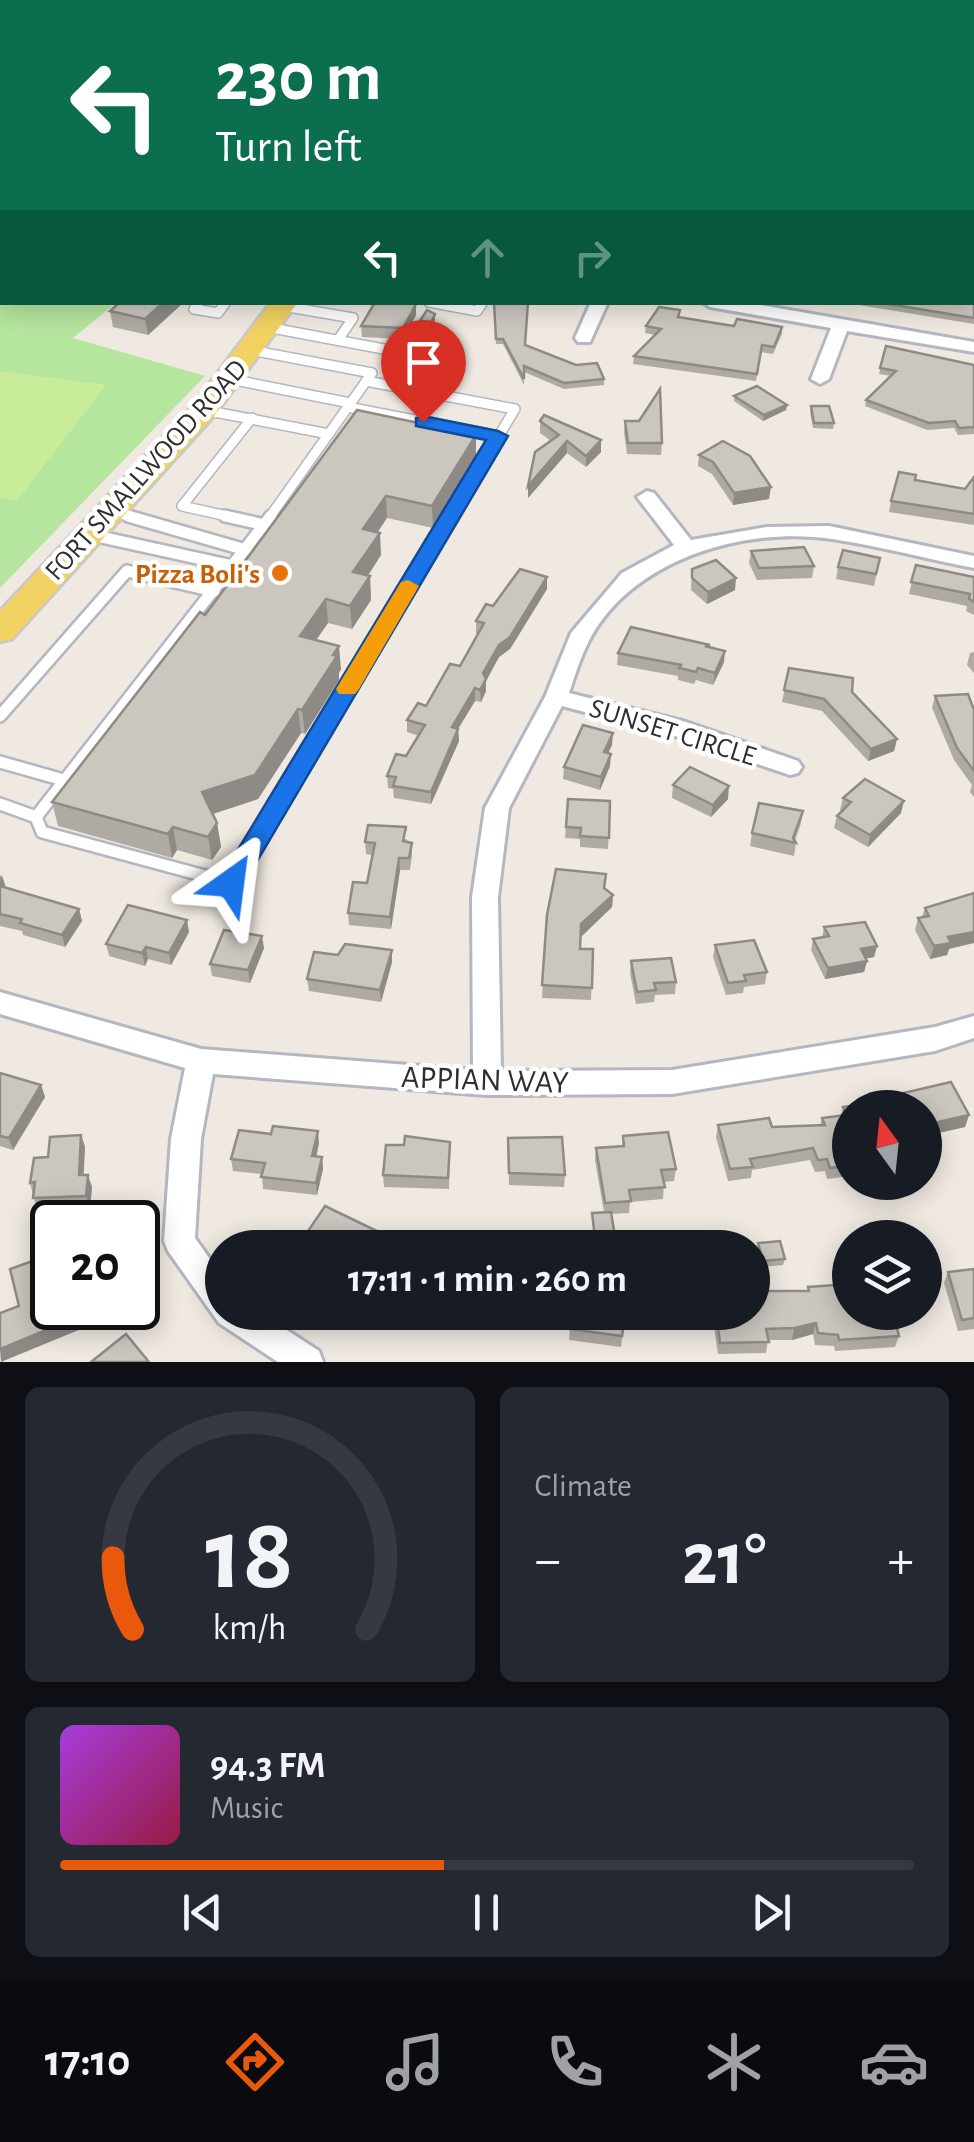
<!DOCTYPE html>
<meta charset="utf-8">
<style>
:root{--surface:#171b24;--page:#242831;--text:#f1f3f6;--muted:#9ea1a6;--line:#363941;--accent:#ea580c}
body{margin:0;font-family:"Alegreya Sans",sans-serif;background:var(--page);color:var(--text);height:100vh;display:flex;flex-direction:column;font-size:38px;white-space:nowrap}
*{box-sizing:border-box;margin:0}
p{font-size:32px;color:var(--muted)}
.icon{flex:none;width:55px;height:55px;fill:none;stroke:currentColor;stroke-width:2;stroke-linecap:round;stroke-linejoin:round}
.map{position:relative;height:1362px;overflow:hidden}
.sheet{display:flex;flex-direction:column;gap:25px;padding:25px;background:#0d0f14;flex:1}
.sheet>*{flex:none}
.guide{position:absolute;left:0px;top:0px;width:975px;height:305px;box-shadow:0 5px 25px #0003;background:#0b6e4f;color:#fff;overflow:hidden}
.needle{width:65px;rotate:345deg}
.fabs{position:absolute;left:832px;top:1090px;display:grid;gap:20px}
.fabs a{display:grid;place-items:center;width:110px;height:110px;border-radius:50%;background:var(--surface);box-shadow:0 5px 25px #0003;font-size:50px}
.speed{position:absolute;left:30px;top:1200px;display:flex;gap:20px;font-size:50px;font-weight:700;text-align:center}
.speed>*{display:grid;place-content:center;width:130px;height:130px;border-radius:50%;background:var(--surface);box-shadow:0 5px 25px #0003;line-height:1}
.speed .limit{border:5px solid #111;border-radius:15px;background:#fff;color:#111}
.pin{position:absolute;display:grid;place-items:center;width:85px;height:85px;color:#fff;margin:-102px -42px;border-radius:50% 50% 50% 0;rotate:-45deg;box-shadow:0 0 10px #0007}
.pin .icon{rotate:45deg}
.me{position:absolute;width:110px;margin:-55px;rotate:31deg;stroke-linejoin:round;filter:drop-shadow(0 0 8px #0008)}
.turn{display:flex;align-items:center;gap:35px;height:210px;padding:0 50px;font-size:45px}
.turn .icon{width:130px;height:130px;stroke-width:2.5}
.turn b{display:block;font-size:70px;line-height:85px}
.lanes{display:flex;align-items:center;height:95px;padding:0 50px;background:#0003;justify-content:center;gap:50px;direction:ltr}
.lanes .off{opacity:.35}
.big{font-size:75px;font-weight:700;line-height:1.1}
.sheet .widget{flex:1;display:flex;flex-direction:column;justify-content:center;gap:15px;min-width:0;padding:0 35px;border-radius:15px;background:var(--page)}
.sheet .dial{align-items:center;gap:0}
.dial svg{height:260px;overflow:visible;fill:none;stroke:var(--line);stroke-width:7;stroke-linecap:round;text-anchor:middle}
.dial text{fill:var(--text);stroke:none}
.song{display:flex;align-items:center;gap:30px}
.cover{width:120px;height:120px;border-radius:15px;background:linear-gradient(135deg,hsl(280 70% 55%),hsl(340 70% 35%))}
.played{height:10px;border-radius:5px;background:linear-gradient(90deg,var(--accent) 45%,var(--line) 45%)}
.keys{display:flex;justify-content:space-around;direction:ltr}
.heat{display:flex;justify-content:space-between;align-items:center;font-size:55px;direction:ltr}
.sheet .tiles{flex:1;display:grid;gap:25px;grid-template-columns:1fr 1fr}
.widget:last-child{grid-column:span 2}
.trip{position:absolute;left:205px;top:1230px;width:565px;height:100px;border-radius:50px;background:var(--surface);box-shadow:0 5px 25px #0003;font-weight:700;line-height:100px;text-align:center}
.tabs{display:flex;height:160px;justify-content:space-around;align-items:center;background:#090b0e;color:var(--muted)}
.tabs .icon{width:70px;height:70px}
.tabs .current{color:var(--accent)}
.tabs b{font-size:45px;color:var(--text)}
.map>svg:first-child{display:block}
</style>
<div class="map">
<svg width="974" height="1362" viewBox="0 0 974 1362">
<rect width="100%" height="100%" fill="#efe9e1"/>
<polygon fill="#b6e59e" points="0,279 2,302 97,302 112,306 73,338 205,376 0,588"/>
<polygon fill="#c9ec9a" points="0,371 106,385 17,501 0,498"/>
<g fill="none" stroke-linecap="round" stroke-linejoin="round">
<defs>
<g id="lane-far1">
<polyline points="199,302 194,309 218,313 226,302"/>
<polyline points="429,302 477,311 483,302"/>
<polyline points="283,306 353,318 338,340"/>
<polyline points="267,327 394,351"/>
<polyline points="250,350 372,373 269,518"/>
<polyline points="230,379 350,403"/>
<polyline points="366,381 515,409 449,518"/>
<polyline points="347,407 498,436"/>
<polyline points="204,410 329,434"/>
<polyline points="111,511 136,518"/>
<polyline points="236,518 182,506 252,418"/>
</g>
<g id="lane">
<polyline points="128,516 246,550"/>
<polyline points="225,516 265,525"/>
<polyline points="92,535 233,566"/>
<polyline points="0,716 127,571 214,591"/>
<polyline points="0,762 67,781"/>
<polyline points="0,804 36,817 271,516"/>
<polyline points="36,817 42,832 231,883 451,516"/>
</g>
<g id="street">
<polygon points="0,0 17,0 18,2 2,4"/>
<rect x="0" y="67" width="2" height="8"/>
<polygon points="2,207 2,217 0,218 0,208"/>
<polygon points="591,302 608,302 590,342 578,342 575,338"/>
<polygon points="702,302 743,302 974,342 974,352 847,331 829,379 820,384 811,379 831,328 710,307"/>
<path d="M647 491 654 493 691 540 767 527 829 526 974 556V568C927 559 880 546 832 539 745 526 630 559 588 643 580 658 575 676 569 693L686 722 798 761 802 767 798 773 790 775 672 735 562 706 509 808 498 897 501 1071 672 1070 935 1027 974 1016V1038L935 1051 672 1094 487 1095 213 1074 201 1139 195 1238 222 1276V1312H259L319 1351 323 1362H278L219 1323 168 1251 164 1241 171 1139 185 1068 0 1014V992L201 1049 473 1070 472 897 485 808 545 697 571 633 622 573 674 545 637 497Z"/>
</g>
<polygon id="primary" points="271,302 298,302 214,416 12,639 0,642 0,611 194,404"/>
</defs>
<use href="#lane-far1" stroke="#b4b7c1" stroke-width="12"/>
<use href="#lane" stroke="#b4b7c1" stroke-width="16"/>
<use href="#street" stroke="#b4b7c1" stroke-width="6"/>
<use href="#primary" stroke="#c9c9c9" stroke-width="5"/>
<use href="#lane-far1" stroke="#fff" stroke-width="9"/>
<use href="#lane" stroke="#fff" stroke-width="11"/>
<use href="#street" fill="#fff" fill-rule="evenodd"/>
<use href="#primary" fill="#f2d163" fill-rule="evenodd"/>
</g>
<g fill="#afaba4">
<polygon points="58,0 396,0 389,2 67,2"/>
<polygon points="533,0 599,0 596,2 531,2"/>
<polygon points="974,259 974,324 841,302 972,302"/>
<polygon points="108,302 184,302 148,335 113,327 110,311 117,305"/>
<polygon points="375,302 412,302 411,304 416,304 416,315 403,339 362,337 361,326"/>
<polygon points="494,302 525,345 604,379 604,385 564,389 524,372 524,385 503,344 496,344"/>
<polygon points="435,314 435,320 409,380 387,376 387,371"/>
<polygon points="679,317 734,326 782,327 782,334 773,354 761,352 756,381 633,364 634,356 655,335 645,333 646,326"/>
<polygon points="886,346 974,365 974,434 958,435 954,428 927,430 865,406 866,400 891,376 879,374"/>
<polygon points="734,396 787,405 786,410 763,421 734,401"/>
<polygon points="811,406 834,423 833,429 813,428 810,412"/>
<polygon points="357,410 476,457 433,528 387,518 378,532 381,555 368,576 370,576 371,600 352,629 328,623 316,640 341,669 339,673 339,680 305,734 301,733 258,799 213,814 217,823 221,847 212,860 177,850 172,858 58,826 52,802 205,615"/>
<polygon points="540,421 601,452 586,467 567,453 528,498 528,486 551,441 540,433"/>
<polygon points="625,421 662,443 661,455 627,454 624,432"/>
<polygon points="723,441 769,499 733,505 712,474 698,466 699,455"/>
<polygon points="974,477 974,525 889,512 891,501 915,480 965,489"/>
<polygon points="751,551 814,566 812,578 757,580 749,563"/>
<polygon points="880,558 874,586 836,579 838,567"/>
<polygon points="916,565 974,577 974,615 966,611 967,606 909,594"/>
<polygon points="692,569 735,590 707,604 691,590"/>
<polygon points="547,577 547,589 510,649 499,657 486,681 486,691 481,702 475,701 458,729 459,741 431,804 394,798 393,789 388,788 387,776 406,756 419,736 407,732 407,720 426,706 460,666 478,634 476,634 476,621 493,606"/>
<polygon points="709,647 724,662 713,685 696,680 694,684 678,680 678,676 617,665 618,653"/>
<polygon points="974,652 974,673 967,665 970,653"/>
<polygon points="789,668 852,692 897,739 894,751 868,761 822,711 782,702"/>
<polygon points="935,696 974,710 974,797 970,792 972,785 954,760 932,708"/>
<polygon points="612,745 608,753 610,766 600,790 563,779 564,767"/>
<polygon points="673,785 728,799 711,817 672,798"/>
<polygon points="843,798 901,813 868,847 834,828 837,816 842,811 840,810"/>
<polygon points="568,799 610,801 608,849 580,847 580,839 565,838"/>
<polygon points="803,811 801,823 795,841 796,843 794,856 750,846 752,833"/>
<polygon points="407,839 406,842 412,843 412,856 410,870 400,870 391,929 349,925 348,913 367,883 372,855 366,854 365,842"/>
<polygon points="0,875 2,876 6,888 79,909 82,921 65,947 23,935 22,931 0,926"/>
<polygon points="604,888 613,895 612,907 581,936 580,949 593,949 591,1000 542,998 547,915"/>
<polygon points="925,908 949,949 947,955 930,959 915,930 918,918 922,917"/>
<polygon points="824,927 877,946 874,957 866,958 867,961 864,972 825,979 811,950 813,939 822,938"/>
<polygon points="189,932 171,965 148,959 145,966 109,956 106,944"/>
<polygon points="715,945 767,972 765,984 744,987 743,993 726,995 713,957"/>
<polygon points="264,948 250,983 212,976 210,964"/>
<polygon points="631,961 676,982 675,994 655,995 654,1002 636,1004 630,973"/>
<polygon points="392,962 381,1002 309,991 307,979"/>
<polygon points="0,1073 41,1085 45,1097 13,1150 0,1146"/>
<polygon points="903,1093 969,1115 965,1127 925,1136 925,1108 901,1108 900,1105"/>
<polygon points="843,1107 850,1108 850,1176 827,1179 825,1171 815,1172 810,1160 752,1170 751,1178 728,1181 716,1137 718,1125 772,1127 820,1125 822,1118 841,1116"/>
<polygon points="81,1135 85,1147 83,1175 92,1187 90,1208 37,1210 30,1183 48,1157"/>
<polygon points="623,1136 676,1169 674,1181 664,1182 663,1199 630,1202 629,1213 611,1214 614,1243 595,1244 592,1213 604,1212 595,1160 596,1148 622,1146"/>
<polygon points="508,1138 565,1175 564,1187 509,1185"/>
<polygon points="450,1142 449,1189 384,1187 383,1175 404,1145"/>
<polygon points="319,1143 316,1157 322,1157 323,1169 317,1195 263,1189 262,1174 233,1171 231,1159"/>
<polygon points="758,1243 785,1259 783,1265 761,1267 757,1248"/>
<polygon points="974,1269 974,1329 958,1331 944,1283 948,1272"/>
<polygon points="808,1287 899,1336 895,1347 835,1351 834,1346 815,1345 813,1334 792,1340 768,1340 766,1353 718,1354 713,1321 683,1322 682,1312 752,1312 807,1291"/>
<polygon points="549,1312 622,1312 622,1316 625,1316 621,1347 569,1340 570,1326 548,1323"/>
</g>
<g fill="#8e8b86">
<polygon points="375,0 396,0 389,2 369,2"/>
<polygon points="164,302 184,302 148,335 145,319"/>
<polygon points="416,304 416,315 403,339 403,328"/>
<polygon points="435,314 435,320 409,380 409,374"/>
<polygon points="787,405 786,410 763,421 764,415"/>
<polygon points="476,435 476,457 433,528 432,506"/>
<polygon points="601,440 601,452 586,467 586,456"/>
<polygon points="567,441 567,453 528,498 528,486"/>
<polygon points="771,487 769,499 733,505 734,493"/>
<polygon points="386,496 387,518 364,551 363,529"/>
<polygon points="380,533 381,555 354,596 353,572"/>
<polygon points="370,576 371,600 352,629 350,606"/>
<polygon points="547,577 547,589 510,649 499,657 486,681 486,691 481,702 480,690 483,673 499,645"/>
<polygon points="736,578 735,590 707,604 708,592"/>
<polygon points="326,599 328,623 302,660 300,636"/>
<polygon points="339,646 341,669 339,673 339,680 305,734 302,710"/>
<polygon points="725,651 724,662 713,685 715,673"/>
<polygon points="475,688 475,701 458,729 459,741 431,804 431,792 452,727"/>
<polygon points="298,709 301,733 258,799 206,816 202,792"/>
<polygon points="613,733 612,745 603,765 604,752"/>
<polygon points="897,739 894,751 868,761 871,749"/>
<polygon points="611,754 610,766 600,790 601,777"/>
<polygon points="729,786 728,799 711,817 713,805"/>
<polygon points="904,801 901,813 868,847 870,835"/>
<polygon points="217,823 221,847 212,860 208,837"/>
<polygon points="173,827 177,850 172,858 168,834"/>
<polygon points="399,858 400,870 391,929 390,917"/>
<polygon points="2,876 6,888 0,897 0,879"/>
<polygon points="613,895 612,907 581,937 581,924"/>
<polygon points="79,909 82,921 65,947 62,935"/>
<polygon points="187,920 189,932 171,965 169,953"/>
<polygon points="974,932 974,943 949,949 947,955 930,959 934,946 948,937"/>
<polygon points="262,936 264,948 250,983 248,970"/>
<polygon points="877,946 874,957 858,960 861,949"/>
<polygon points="146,947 148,959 145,966 142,953"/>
<polygon points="392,950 392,962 381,1002 380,990"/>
<polygon points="867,961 864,972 825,979 828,968"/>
<polygon points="41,1085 45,1097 13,1150 9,1138"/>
<polygon points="969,1115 965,1127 925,1136 925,1125"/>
<polygon points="318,1131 319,1143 314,1168 312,1156"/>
<polygon points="81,1135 85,1147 83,1187 79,1175"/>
<polygon points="322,1157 323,1169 317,1195 316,1183"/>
<polygon points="88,1175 92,1187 90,1208 86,1196"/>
<polygon points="94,1310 98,1322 1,1362 0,1349"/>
<polygon points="816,1323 813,1334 792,1340 794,1328"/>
</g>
<g fill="#cbc7bf" stroke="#8e8b86" stroke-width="2.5">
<polygon points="86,0 375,0 369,2 96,2"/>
<polygon points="427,0 466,0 462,2 422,2"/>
<polygon points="533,0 569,0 567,2 531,2"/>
<polygon points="0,75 2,76 2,119 0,118"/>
<polygon points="2,125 2,144 0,142 0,127"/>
<polygon points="0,155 2,156 2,182 0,183"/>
<polygon points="972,259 974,259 974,318 876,302 972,302"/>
<polygon points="120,302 164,302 145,319 110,311"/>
<polygon points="375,302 403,302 416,304 403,328 361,326"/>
<polygon points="494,302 528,302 525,345 576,365 597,363 604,379 564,383 524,366 524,379 503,339 496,339"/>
<polygon points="659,307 680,310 678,317 734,326 737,319 782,327 774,347 762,345 757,374 634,356 661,329 646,326"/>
<polygon points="427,310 435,314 409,374 387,371"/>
<polygon points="886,346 974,365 974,427 959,428 955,421 929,423 866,400 896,371 880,368"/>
<polygon points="757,386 787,405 764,415 734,396"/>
<polygon points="660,389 662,443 628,443 625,421 639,421"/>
<polygon points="811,406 829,406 834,423 814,423"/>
<polygon points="357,410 476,435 432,506 386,496 363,529 380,533 353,572 370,576 350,606 326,599 300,636 339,646 333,655 337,656 302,710 298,709 255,775 202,792 217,823 208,837 173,827 168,834 52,802 200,612 205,615"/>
<polygon points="544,415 601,440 586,456 567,441 528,486 535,452 559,435 540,421"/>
<polygon points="723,441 750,456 771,487 734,493 713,462 699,455"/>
<polygon points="899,472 916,475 915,480 965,489 974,477 974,514 891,501"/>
<polygon points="804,547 814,566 759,568 751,551"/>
<polygon points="843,550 880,558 876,574 838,567"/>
<polygon points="716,560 736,578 708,592 692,578 692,569"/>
<polygon points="916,565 974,577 974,602 969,599 970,594 911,582"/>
<polygon points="520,569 547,577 510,637 499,645 483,673 486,679 480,690 475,688 452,727 458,729 431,792 393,786 396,777 387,776 396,754 406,756 425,725 407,720 418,703 426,706 450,664 460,666 484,623 476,621 486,604 493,606"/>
<polygon points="631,627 710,645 705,646 725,651 715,673 698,668 696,672 679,668 681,665 618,653"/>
<polygon points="789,668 853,678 852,692 897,739 871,749 824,699 784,690"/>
<polygon points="968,694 974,710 974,771 957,748 935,696"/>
<polygon points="583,725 613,733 604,752 611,754 601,777 564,767"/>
<polygon points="690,767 729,786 713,805 673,785"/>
<polygon points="865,779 904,801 870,835 837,816 851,802 843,798"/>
<polygon points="568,799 610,801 609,838 580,836 581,828 566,827"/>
<polygon points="759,803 803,811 793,838 796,843 752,833"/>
<polygon points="368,825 406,827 403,841 412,843 409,858 399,858 390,917 348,913 353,882 367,883 375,843 365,842"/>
<polygon points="556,869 606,874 604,888 613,895 581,924 580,949 593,949 592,988 542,985 547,915"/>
<polygon points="0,886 79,909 62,935 20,923 22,919 0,914"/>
<polygon points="974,893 974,932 948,937 951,943 934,946 918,918 929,916 925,908"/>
<polygon points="128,905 187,920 169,953 146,947 142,953 106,944"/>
<polygon points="865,922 877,946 861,949 867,961 828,968 813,939 829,936 824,927"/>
<polygon points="224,930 262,936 248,970 210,964"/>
<polygon points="754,940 767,972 744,975 746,981 728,983 715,945"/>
<polygon points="345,944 392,950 380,990 307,979 314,952 338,955"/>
<polygon points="671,958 676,982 654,983 656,990 637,992 631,961"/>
<polygon points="0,1073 41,1085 9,1138 0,1136"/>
<polygon points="951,1082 969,1115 925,1125 925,1108 910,1108 903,1093"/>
<polygon points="864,1104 865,1108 850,1108 850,1165 830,1168 827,1159 818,1160 813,1148 750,1159 753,1167 730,1169 718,1125 769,1118 772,1127 825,1125 822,1118 846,1115 843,1107"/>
<polygon points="273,1126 318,1131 312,1156 322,1157 316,1183 261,1177 265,1163 231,1159 239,1130 271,1134"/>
<polygon points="668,1132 676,1169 661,1170 665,1187 629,1190 631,1201 605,1203 596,1148 624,1146 623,1136"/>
<polygon points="81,1135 79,1175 88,1175 86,1196 33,1198 35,1182 30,1183 34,1158 48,1157 50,1137"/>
<polygon points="405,1136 450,1142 448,1178 383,1175 386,1145 404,1145"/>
<polygon points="562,1137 565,1175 509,1173 508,1138"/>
<polygon points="325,1206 383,1234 380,1248 311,1248 300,1243"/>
<polygon points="611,1212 615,1237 595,1238 592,1213"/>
<polygon points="780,1241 785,1259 763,1261 758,1243"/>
<polygon points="52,1254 52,1308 93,1308 94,1310 0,1349 0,1313 19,1306 10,1269"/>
<polygon points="974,1269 974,1318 962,1320 948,1272"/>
<polygon points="850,1284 850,1312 893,1312 899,1336 839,1340 838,1335 818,1333 816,1323 794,1328 766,1329 769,1342 720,1343 716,1312 752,1312 752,1291 809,1291 808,1287"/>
<polygon points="557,1312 622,1312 622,1316 625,1316 622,1336 570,1329 572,1315"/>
<polygon points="126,1334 149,1362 91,1362"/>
</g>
<polygon fill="#1a73e8" stroke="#114b97" stroke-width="2.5" points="423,416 498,431 508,436 240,890 222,890 218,883 222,876 486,440 416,426 416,418"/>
<polygon fill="#f59e0b" points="408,580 419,586 359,689 355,694 339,694 336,689 401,582"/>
<circle fill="#e8710a" stroke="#fff" stroke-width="4" cx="280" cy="573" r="10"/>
<g text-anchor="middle" stroke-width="9" stroke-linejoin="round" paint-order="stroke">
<g font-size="28" fill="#2e2e2e" stroke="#fff">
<text transform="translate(145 469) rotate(-48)" y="10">FORT SMALLWOOD ROAD</text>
<text transform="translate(673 731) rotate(17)" y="10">SUNSET CIRCLE</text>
</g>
<g font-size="28" font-weight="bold" fill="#c56008" stroke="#fff" text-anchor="end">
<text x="260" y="583">Pizza Boli's</text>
</g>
<g font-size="32" fill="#2e2e2e" stroke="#fff">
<text transform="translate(485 1079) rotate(2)" y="11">APPIAN WAY</text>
</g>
</g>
</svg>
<div class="fabs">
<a><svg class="needle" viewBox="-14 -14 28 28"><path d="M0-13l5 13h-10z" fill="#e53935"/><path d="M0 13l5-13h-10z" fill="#9ea1a6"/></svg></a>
<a><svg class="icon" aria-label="layers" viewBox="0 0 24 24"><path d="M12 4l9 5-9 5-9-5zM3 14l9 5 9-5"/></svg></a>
</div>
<div class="speed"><div class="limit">20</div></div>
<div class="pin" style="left:423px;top:422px;background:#d93025"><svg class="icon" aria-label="arrive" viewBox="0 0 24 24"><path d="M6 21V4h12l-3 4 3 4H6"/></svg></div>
<svg class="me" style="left:231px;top:883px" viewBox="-20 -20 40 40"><path d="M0-17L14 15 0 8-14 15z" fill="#1a73e8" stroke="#fff" stroke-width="4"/></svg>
<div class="trip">17:11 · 1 min · 260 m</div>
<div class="guide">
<div class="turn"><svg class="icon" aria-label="left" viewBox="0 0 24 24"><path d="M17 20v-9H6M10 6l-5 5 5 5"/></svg><div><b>230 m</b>Turn left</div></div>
<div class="lanes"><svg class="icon" aria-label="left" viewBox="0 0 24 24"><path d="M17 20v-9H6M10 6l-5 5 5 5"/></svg><svg class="icon off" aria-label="ahead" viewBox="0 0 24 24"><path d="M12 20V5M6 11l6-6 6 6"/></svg><svg class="icon off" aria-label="right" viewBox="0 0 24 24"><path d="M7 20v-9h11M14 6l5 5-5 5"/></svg></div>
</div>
</div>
<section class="sheet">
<div class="tiles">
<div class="widget dial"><svg viewBox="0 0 100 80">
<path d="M14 69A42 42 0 1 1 86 69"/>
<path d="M14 69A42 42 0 0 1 8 47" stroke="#ea580c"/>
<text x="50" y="56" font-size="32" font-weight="700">18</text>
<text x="50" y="72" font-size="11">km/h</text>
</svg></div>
<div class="widget"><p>Climate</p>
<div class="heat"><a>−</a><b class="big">21°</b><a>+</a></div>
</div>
<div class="widget">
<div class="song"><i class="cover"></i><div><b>94.3 FM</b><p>Music</p></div></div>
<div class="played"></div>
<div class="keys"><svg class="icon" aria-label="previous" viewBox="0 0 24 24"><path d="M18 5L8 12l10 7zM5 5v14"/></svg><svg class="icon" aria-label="pause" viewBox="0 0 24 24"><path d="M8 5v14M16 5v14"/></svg><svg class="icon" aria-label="next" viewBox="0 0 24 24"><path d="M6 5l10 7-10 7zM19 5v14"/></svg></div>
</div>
</div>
</section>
<nav class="tabs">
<b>17:10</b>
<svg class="icon current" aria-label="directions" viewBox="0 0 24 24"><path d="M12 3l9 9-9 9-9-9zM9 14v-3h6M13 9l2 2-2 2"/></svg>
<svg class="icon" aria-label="music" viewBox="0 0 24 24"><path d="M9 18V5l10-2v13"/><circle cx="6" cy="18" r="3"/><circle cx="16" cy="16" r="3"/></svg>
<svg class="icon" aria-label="phone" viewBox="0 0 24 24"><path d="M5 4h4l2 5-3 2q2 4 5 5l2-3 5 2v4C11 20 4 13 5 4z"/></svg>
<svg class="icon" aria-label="climate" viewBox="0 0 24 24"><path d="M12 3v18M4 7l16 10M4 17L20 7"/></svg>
<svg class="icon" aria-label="car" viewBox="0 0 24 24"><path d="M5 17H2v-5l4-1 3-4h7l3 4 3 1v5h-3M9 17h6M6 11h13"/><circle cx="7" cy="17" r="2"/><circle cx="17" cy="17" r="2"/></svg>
</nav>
